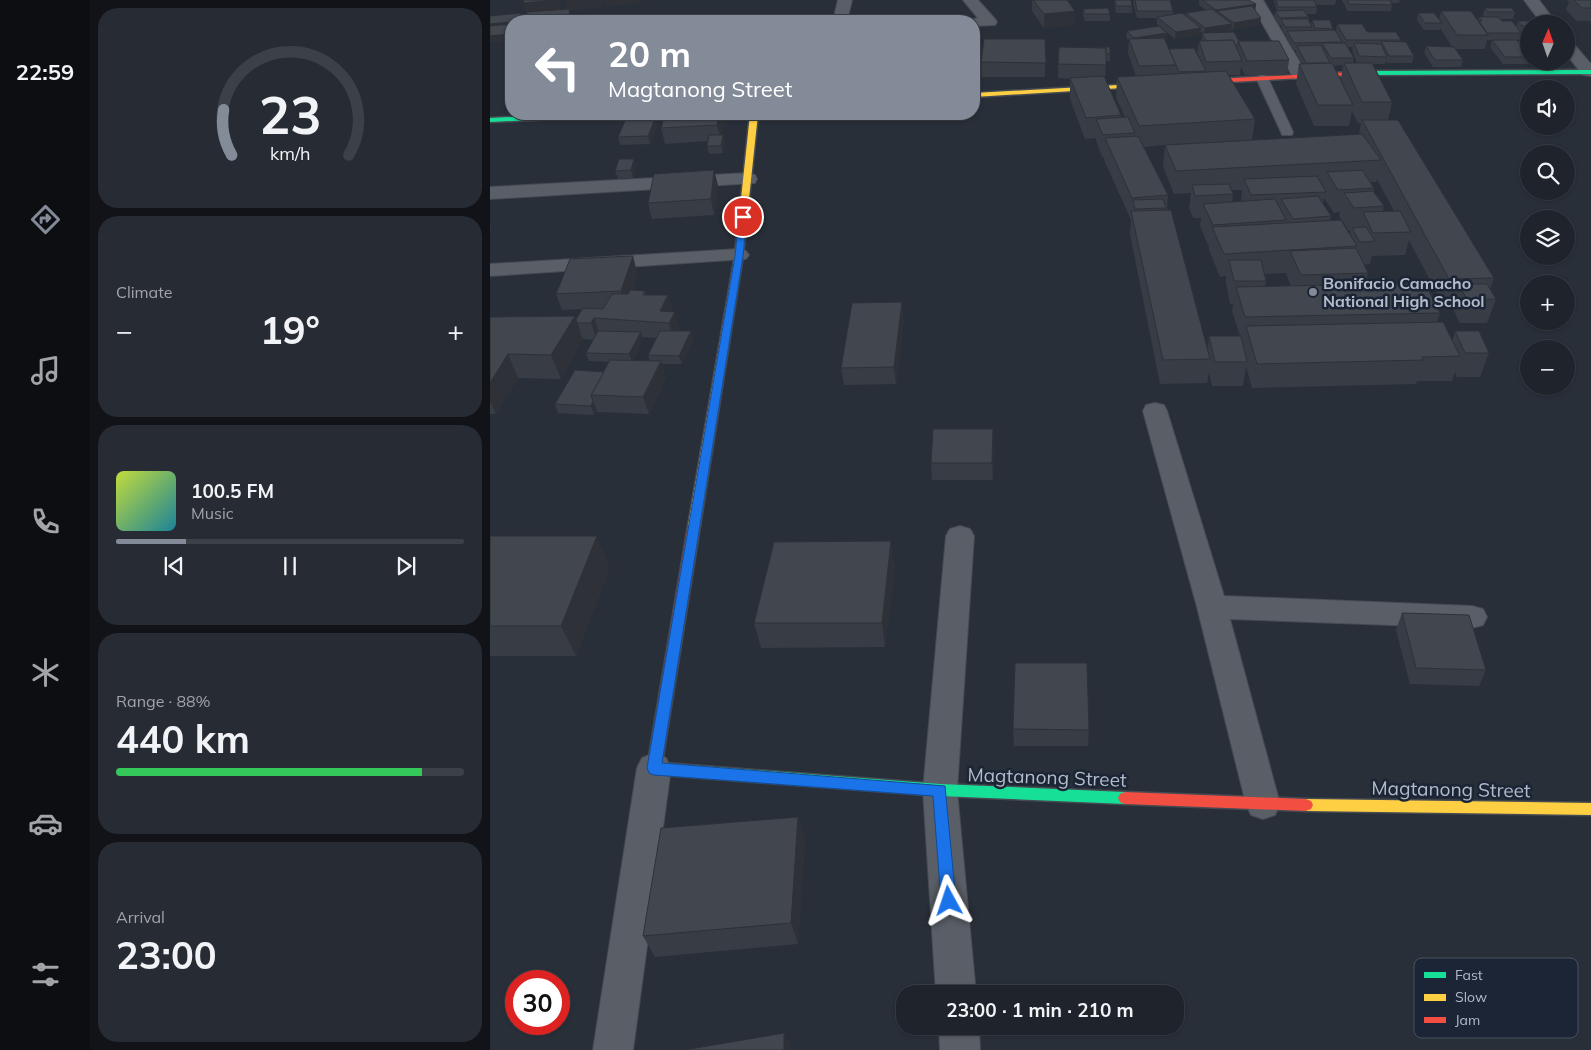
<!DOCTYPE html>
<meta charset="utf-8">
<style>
:root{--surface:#1f232b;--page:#272b33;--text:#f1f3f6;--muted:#a1a4a9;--line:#3c4047;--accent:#838a98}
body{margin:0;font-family:Mulish,sans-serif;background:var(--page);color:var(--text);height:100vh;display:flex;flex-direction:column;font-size:19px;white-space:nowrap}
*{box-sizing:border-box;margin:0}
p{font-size:16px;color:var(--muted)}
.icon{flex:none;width:28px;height:28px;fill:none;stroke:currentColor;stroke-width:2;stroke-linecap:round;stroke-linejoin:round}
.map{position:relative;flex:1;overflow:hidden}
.side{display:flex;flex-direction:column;gap:8px;padding:8px;background:#111318;width:400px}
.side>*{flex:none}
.guide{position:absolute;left:15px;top:15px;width:475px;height:105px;border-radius:20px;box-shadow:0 1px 4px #0004,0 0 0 1px var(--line);background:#838a98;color:#fff;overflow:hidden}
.needle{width:32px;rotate:2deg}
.buttons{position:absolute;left:1030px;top:15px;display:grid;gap:10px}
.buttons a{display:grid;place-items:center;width:55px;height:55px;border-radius:50%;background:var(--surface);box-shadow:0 1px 4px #0004,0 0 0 1px var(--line);font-size:25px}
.speed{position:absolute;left:15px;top:970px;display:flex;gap:10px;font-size:25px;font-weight:700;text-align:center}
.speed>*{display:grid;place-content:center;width:65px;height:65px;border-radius:50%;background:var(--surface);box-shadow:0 1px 4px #0004,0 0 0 1px var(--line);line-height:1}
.speed .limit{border:8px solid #d22;background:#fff;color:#111}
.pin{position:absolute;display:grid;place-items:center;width:42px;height:42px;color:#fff;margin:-21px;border:2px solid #fff;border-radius:50%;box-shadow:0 1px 5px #0007}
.me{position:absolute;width:55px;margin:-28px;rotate:355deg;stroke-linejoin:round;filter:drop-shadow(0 0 4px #0008)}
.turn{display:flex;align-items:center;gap:18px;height:105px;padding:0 20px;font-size:22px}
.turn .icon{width:65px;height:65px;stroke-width:2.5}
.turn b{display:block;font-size:35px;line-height:42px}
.big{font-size:38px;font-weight:700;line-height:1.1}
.side .tile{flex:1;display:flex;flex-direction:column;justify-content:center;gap:8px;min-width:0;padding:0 18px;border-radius:20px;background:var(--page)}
.side .dial{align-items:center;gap:0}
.dial svg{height:130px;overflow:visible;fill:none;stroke:var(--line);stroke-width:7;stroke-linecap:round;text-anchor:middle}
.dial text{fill:var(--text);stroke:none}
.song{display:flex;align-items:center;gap:15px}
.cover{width:60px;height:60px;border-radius:8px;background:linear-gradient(135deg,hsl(70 70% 55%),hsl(190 70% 35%))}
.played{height:5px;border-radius:2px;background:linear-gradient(90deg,var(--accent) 20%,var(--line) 20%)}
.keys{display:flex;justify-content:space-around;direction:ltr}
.heat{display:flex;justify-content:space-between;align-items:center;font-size:28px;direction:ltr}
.charge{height:8px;border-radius:4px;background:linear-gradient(90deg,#34c759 88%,var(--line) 0)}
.trip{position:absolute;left:406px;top:985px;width:288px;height:50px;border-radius:20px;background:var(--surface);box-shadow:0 1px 4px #0004,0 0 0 1px var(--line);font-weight:700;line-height:50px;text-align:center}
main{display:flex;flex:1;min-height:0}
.dock{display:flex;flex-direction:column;width:90px;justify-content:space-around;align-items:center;background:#0c0e11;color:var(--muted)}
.dock .icon{width:35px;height:35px}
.dock .current{color:var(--accent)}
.dock b{font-size:22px;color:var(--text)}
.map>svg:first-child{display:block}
</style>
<main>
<nav class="dock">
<b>22:59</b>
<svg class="icon current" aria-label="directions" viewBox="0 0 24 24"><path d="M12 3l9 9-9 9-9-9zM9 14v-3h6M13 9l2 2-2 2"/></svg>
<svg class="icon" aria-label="music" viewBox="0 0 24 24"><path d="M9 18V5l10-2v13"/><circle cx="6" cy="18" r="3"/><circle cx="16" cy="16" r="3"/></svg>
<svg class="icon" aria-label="phone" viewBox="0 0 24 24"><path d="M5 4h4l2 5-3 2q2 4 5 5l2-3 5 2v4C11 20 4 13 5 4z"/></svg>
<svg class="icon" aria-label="climate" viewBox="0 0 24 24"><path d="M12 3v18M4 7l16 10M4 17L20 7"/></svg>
<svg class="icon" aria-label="car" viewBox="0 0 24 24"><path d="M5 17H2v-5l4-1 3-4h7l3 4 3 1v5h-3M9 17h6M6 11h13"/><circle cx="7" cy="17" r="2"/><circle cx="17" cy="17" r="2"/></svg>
<svg class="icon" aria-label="filters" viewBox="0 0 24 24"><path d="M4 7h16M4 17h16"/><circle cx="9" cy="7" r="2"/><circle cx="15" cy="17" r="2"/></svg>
</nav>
<section class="side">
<div class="tile dial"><svg viewBox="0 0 100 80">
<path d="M14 69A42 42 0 1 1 86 69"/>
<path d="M14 69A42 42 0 0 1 9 41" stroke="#838a98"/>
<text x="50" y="56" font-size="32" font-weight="700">23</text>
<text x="50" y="72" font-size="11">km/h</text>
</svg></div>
<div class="tile"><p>Climate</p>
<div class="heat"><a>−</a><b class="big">19°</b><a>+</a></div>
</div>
<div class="tile">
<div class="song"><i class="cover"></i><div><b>100.5 FM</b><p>Music</p></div></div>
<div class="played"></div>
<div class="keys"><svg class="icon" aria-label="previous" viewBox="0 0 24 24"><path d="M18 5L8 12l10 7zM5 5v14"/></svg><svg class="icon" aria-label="pause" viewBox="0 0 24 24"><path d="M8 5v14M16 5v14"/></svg><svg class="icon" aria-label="next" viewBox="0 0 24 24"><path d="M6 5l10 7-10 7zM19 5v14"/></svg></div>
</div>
<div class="tile"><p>Range · 88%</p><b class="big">440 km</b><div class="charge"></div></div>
<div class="tile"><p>Arrival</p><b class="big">23:00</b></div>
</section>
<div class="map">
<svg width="1101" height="1050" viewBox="0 0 1101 1050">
<rect width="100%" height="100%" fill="#292f39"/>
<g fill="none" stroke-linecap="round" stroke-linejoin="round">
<defs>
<polygon id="lane" points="772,74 778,78 803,132 802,135 792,135 791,132 766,78"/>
<g id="street">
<polygon points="348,0 362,0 357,21 343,21"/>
<polygon points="473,0 488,0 505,19 507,22 505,25 484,26 484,21 477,21 488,18"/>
<polygon points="759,0 773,0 818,76 816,79 804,79"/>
<polygon points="1034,0 1049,0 1067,24 1052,24"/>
<polygon points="1076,39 1081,41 1101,64 1101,76 1093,75 1076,54"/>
<polygon points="258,173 265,175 267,179 265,183 0,199 0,187"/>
<polygon points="249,249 256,251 259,255 256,259 0,276 0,264"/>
<polygon points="665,403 674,405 677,411 734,596 982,606 993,609 997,617 993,625 982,628 740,619 790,804 785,815 773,819 761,815 756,804 707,607 653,411 656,405"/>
<polygon points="470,526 480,529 484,536 467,790 486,994 446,994 433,790 456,536 460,529"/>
<polygon points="164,753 176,758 181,768 143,1050 103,1050 147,768 152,758"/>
<polygon points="449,1026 489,1026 490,1050 450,1050"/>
</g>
<g id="fast">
<polygon points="1101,70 1101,74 883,75 880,73 883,71"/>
<polygon points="91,114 136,114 132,116 0,122 0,118"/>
<polygon points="172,763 450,784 635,792 640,794 642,798 640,802 635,804 450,796 172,775 167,773 165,769 167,765"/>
</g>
<g id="slow">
<polygon points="664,83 667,85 666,86 484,97 484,93"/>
<polygon points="260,114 268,114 253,255 210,526 204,530 198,526 245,255"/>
<polygon points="816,799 1101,803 1101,815 816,811 811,809 809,805 811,801"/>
</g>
<g id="jam">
<polygon points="883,71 886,73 885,74 705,84 702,82 705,80"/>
<path d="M204 522 210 526 172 763 177 765 179 769 177 773C171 775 165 774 159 772L157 768 198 526Z"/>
<polygon points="635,792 816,799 821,801 823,805 821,809 816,811 635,804 630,802 628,798 630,794"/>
</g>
</defs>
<use href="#lane" stroke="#464a52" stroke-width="2"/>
<use href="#street" stroke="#464a52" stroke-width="2"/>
<use href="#fast" stroke="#464a52" stroke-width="3"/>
<use href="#slow" stroke="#464a52" stroke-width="3"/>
<use href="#jam" stroke="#464a52" stroke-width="3"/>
<use href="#lane" fill="#5a5e67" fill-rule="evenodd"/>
<use href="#street" fill="#5a5e67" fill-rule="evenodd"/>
<use href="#fast" fill="#16e098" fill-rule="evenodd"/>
<use href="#slow" fill="#ffcf43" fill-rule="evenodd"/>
<use href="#jam" fill="#f24e42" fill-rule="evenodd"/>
</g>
<g fill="#383c44" fill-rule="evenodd">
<polygon points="542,0 577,0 585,11 585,25 554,28 542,11"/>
<polygon points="624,0 641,0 642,6 642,13 626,13"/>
<path d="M644 0H680L683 11V15L695 16 696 13 716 10 709 5V0H758L766 4 765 10 770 25 743 30 742 29 741 31 737 32 749 41 799 60 797 75H755L751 67 750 75H738L765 119 762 140 869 134 871 123H868L862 111 859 126H824L806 84 809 64H811L806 53V50H803L796 38V34H794L791 25H789L784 18 785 11H787L784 0H846L845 5H826L827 7 826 14H816L819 17V21L821 25 822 20 843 29V30L846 31 847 24 911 40V41L924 56 922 63H897L896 61 895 64H883L902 102 898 120 1004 278 1000 289 1006 299 997 323H970L962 307 964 302 952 303 919 240 915 255 882 256 880 264 874 265 878 273 875 285 950 313 947 322 962 341 965 331 999 353 990 377H967L965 372 962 381H927L926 384 762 388 756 366 753 386H722L719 372 717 383 670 384 640 234 641 220 614 160V157H612L606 140V138L595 139 580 99V79L568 78V64L620 47V61H616L615 80 631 115V117H635L626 98 627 77 646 76 638 53 639 40 636 38 637 31 677 40H675L679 49 707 54 709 41H712V33L710 32V35L685 39 667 24V18H647L643 3ZM858 47H863L862 50 867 63H863L864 58ZM853 65 851 80 843 66ZM675 145 673 167 684 194 701 193 699 208 703 218H711L710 226 719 247V250L730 277 736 276V283L740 304H743L742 311 750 336H719L718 348 677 210 678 195 654 147ZM887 179 904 211H893L894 206 884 192V188L880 182H886ZM741 190H752L751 201 742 202 743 194ZM834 198 844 213 850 212 849 216 859 231H861L860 234 840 220 841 216 833 204ZM796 273V274L801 286 775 287 776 281 775 274Z"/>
<polygon points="852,0 910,0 909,3 901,3 902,5 901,11 857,11 854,3 853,3"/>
<polygon points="1077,0 1101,0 1101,24 1100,21 1087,21 1076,10 1079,2"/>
<polygon points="995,8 1025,12 1023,19 1010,19 1012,21 1026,27 1028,21 1039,24 1039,33 1031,33 1029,40 1027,40 1039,55 1039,61 1038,64 1013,64 1000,47 1002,40 997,40 995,49 965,49 973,60 971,67 943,67 934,53 936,46 962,47 950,28 950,30 934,30 927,20 928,13 949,20 951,11 988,20 989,17 994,17 993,15"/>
<polygon points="593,9 620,14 620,21 595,21 593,16"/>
<polygon points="555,39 555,77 492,77 491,62"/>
<polygon points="1076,40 1082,47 1080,54 1076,54"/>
<polygon points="138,114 169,114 170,118 160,144 130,145 128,137"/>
<polygon points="235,115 232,135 235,142 233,153 219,154 217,146 218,141 175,144 171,128"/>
<polygon points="144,159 146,166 143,178 128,179 125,171"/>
<polygon points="228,185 224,215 162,219 158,203"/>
<path d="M147 272 142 290 155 291 156 295 183 312 190 328 188 331H201L203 340 192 364H172L176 378 159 414 107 412V410L104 415 68 413 65 404 114 372 119 362 99 361 96 353 103 340 93 339 71 379 28 378 6 414H0V317L85 316 86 319 92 309 72 310 66 294ZM152 337 167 338 158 355 160 361 143 360 153 340Z"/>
<polygon points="414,319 406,384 354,385 351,368"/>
<polygon points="503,429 504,446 503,480 442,480 441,463"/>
<polygon points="0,536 120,567 86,656 0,656"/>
<polygon points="405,566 395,647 271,648 264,623"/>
<polygon points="912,613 996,670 989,686 920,684 906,630"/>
<polygon points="523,729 599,730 598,746 524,746"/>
<polygon points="308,817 315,840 308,944 165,957 153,936"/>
</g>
<g fill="#2e3137">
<polygon points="71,0 70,14 38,17 33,3"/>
<polygon points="75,0 113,0 113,7 81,11 82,15 81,21 64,21 78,11"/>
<polygon points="114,0 151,0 151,3 116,7"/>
<polygon points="766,4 765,11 727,11 727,17 726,17 726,10"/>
<polygon points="585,11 585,25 554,28 554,14"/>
<polygon points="31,13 33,20 33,21 30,21"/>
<polygon points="771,18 770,25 743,30 744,23"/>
<polygon points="21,22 21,29 0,31 0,24"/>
<polygon points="742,24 741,31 714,35 715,28"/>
<polygon points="711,28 710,35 685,39 686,32"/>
<polygon points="677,33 677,40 644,45 644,38"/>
<polygon points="21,34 21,41 0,43 0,36"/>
<polygon points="167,114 169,114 170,118 160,144 158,136"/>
<polygon points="229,114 235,114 235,115 231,140 227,125"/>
<polygon points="233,135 235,142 233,153 231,146"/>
<polygon points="144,159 146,166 143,178 141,170"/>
<polygon points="224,170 228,185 224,215 221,199"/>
<polygon points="0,222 2,228 0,235"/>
<polygon points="143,256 147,272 136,307 131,291"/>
<polygon points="178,295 183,312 170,311"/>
<polygon points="412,302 414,319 406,384 404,367"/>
<polygon points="185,312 190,328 184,339 179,323"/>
<polygon points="85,316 93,340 71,379 61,355"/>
<polygon points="104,318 110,334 107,340 101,323"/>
<polygon points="201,331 203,340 192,364 189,356"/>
<polygon points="151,332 153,340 142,362 139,354"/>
<polygon points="18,354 28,378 6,414 0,401 0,383"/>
<polygon points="171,361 176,378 159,414 153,397"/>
<polygon points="103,401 107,410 104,415 101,406"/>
<polygon points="503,429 504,446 503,480 502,463"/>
<polygon points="107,536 120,567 86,656 71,626"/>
<polygon points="401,541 405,566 395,647 392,623"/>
<polygon points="308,817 315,840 308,944 301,923"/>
<polygon points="294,1033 302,1050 294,1050"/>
</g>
<g fill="#41464f" stroke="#2e3137">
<polygon points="34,0 66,0 33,3"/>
<polygon points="543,0 577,0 585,11 554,14"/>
<polygon points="625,0 641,0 642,6 626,6"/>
<polygon points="645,0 680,0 683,11 647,11"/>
<polygon points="712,0 758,0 766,4 726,10"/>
<polygon points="786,0 824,0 827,7 788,7"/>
<polygon points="857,0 900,0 902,5 859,4"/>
<polygon points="1084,0 1101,0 1101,8 1092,8"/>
<polygon points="762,6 771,18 744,23 727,11"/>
<polygon points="618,8 620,14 595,14 593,9"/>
<polygon points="995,8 1021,8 1025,12 998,12"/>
<polygon points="80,9 78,20 64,21 35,21 37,12"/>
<polygon points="722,9 742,24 715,28 696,13"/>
<polygon points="813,10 819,17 790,18 785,11"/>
<polygon points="951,11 981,11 998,35 967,35"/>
<polygon points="31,13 30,21 21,21 21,22 0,24 0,16"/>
<polygon points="692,13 711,28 686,32 667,17"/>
<polygon points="928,13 944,13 952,23 935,23"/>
<polygon points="989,17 1008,17 1012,21 1022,21 1031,33 997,33 989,21 992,21"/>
<polygon points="791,19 818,19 822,27 795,27"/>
<polygon points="822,20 840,20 843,29 825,28"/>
<polygon points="1028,21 1059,21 1061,24 1039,24 1039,26 1032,26"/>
<polygon points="21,24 21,34 0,36 0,26"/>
<polygon points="847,24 872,24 877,32 906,32 911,40 856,40"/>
<polygon points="669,26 677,33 644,38 637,31"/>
<polygon points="845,30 852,42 804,43 797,31"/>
<polygon points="744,32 749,41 748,41 748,45 745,45 743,40 716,41 712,33"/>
<polygon points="674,38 686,65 649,66 639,39"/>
<polygon points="494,39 555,39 556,63 491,62"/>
<polygon points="743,40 752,61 716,62 709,41"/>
<polygon points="1002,40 1027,40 1039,55 1039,57 1015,57"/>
<polygon points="1076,40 1082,47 1076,47"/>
<polygon points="748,41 789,41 799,60 757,61"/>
<polygon points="891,41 916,42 924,56 899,56"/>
<polygon points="832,43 855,43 864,58 841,58"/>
<polygon points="864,43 891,44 897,57 869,56"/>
<polygon points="831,45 840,63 816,63 807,46"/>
<polygon points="936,46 964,47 973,60 945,60"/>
<polygon points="569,47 616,48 616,65 568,64"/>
<polygon points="594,47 620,47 620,54 616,53 616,48"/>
<polygon points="704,48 716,71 689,72 679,49"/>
<polygon points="842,63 863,105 828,105 809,64"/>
<polygon points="854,63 882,63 902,102 872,102"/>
<polygon points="736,71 765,119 649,126 627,77"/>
<polygon points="614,76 631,115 596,118 580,78"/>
<polygon points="138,114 167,114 158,136 128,137"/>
<polygon points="175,114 229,114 227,125 171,128"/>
<polygon points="638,117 645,133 613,135 606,119"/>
<polygon points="872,120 908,120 1004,278 959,279"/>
<polygon points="872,134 891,160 686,171 675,145"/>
<polygon points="219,135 233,135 231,146 217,146"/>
<polygon points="648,136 678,195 642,198 615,138"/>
<polygon points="129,159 144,159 141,170 125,171"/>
<polygon points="224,170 221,199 158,203 164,174"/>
<polygon points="872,170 884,188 848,190 837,172"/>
<polygon points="827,176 836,192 761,195 754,179"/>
<polygon points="739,184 743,194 705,196 702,185"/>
<polygon points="883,191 894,206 864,208 854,193"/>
<polygon points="828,196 841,216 803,219 791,199"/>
<polygon points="673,199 676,208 645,209 643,200"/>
<polygon points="785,199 796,220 723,225 713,204"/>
<polygon points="681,210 720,359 673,360 641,211"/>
<polygon points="910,211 921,232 883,233 873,212"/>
<polygon points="851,220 867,246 734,254 722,227"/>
<polygon points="876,227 885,241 870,242 862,228"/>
<polygon points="866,248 878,273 811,275 800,251"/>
<polygon points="143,256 131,291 66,294 80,259"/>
<polygon points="739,260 771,260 776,281 744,281"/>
<polygon points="935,283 950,313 755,317 746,287"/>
<polygon points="969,284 997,284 1006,299 977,300"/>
<polygon points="140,290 155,291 153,295 178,295 170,311 185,312 179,323 104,318 101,323 87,323 86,319 93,308 113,309 122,294 138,294"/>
<polygon points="412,302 404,367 351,368 362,303"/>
<polygon points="85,316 61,355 18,354 0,383 0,317"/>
<polygon points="953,322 970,356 932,357 933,360 767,364 756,326"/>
<polygon points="108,331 151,332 139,354 96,353"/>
<polygon points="170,331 201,331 189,356 158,355"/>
<polygon points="965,331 989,331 999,353 975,353"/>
<polygon points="719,336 751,336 757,362 725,362"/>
<polygon points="120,360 171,361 153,397 101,395"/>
<polygon points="85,370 114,372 101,395 103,401 101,406 65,404"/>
<polygon points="443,429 503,429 502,463 441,463"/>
<polygon points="0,536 107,536 71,626 0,626"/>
<polygon points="401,541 392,623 264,623 284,542"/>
<polygon points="912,613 979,615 996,670 926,668"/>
<polygon points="525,663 597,663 599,730 523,729"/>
<polygon points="308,817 301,923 153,936 171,828"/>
<polygon points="294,1033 294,1050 194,1050"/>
</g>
<polygon fill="#1a73e8" stroke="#114b97" points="253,215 257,217 253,256 172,763 455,786 466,901 464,906 459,909 453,906 451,901 443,796 164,775 159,773 157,768 245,256 249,217"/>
<circle fill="#838a98" stroke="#1c2535" stroke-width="2" cx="823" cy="292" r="5"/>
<g text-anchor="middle" stroke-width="5" stroke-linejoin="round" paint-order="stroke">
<g font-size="16" font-weight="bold" fill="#b3bbcb" stroke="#1c2535" text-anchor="start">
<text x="833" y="289">Bonifacio Camacho<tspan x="833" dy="18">National High School</tspan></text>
</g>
<g font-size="19" fill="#b3bbcb" stroke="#1c2535">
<text transform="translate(557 777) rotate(2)" y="7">Magtanong Street</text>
<text transform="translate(961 789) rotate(1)" y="7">Magtanong Street</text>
</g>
</g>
<rect x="924" y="958" width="164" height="80" rx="8" fill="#1c2535" stroke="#495262" stroke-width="1"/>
<rect x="934" y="972" width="22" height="6" fill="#16e098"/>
<rect x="934" y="994" width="22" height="7" fill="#ffcf43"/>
<rect x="934" y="1017" width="22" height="6" fill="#f24e42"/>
<g font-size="14" fill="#b3bbcb">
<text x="965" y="980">Fast</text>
<text x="965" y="1002">Slow</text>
<text x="965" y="1025">Jam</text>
</g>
</svg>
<div class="buttons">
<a><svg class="needle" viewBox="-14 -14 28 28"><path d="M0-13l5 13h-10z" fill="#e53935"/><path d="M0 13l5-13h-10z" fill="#a1a4a9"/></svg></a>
<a><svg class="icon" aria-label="sound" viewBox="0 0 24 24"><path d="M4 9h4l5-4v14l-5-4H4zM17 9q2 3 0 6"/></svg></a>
<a><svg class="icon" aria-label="search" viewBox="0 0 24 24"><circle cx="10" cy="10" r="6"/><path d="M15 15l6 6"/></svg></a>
<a><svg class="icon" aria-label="layers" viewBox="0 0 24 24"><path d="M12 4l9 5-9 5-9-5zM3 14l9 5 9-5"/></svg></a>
<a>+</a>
<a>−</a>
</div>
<div class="speed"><div class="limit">30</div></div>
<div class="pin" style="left:253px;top:217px;background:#d93025"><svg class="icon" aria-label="arrive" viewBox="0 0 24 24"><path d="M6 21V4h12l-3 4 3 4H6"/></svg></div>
<svg class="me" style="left:459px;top:901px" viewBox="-20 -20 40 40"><path d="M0-17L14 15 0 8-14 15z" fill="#1a73e8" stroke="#fff" stroke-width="4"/></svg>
<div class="trip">23:00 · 1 min · 210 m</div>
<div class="guide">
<div class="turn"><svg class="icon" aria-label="left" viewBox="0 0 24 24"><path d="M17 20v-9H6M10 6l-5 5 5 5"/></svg><div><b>20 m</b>Magtanong Street</div></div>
</div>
</div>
</main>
